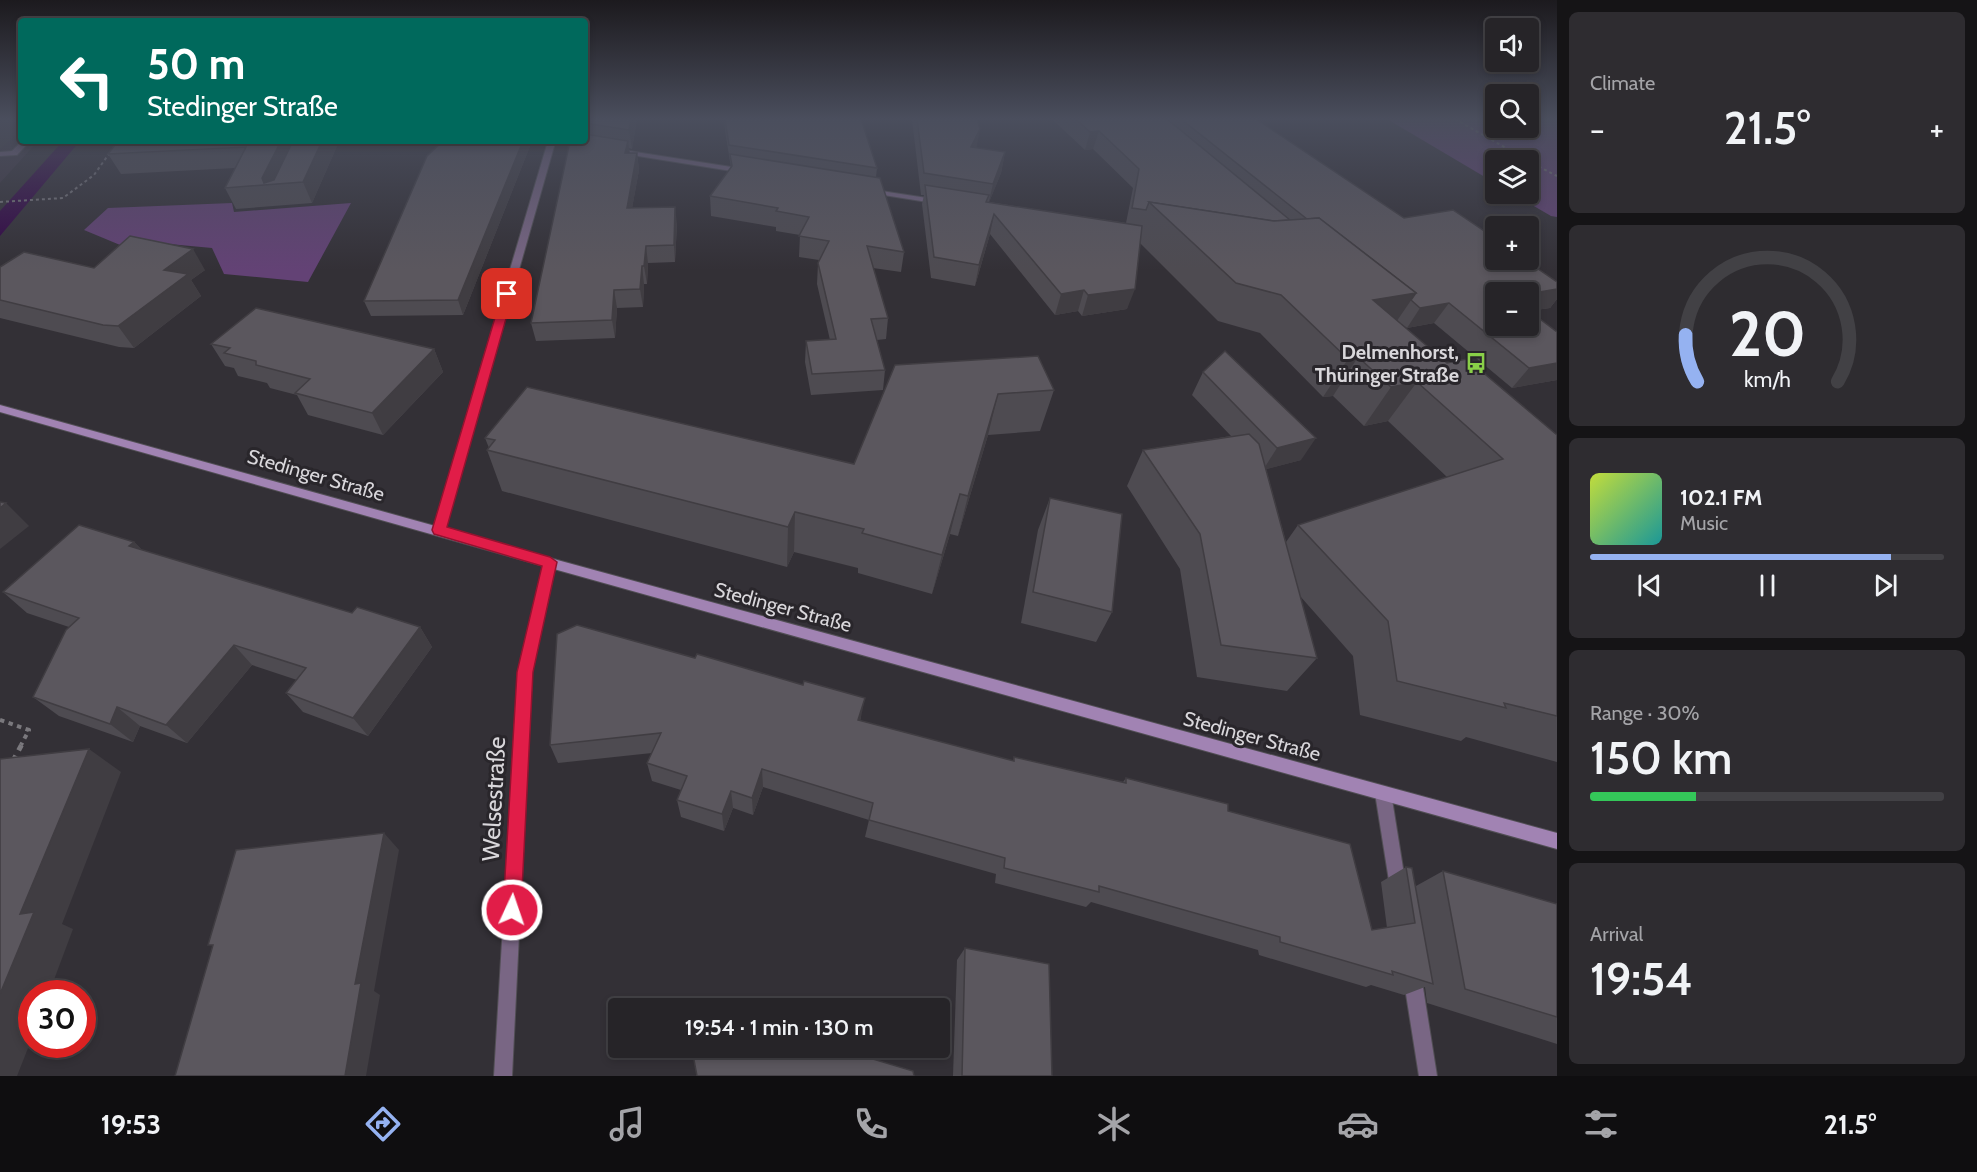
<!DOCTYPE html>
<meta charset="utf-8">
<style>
:root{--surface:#262428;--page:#2e2c30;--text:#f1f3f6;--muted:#a4a4a8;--line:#424145;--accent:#95b2f1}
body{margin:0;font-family:Cabin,sans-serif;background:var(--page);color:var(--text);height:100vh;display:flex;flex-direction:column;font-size:22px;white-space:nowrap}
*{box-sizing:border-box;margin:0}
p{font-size:20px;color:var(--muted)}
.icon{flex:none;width:33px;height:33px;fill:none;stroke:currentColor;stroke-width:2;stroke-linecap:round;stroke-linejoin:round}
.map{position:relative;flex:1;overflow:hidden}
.details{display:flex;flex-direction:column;gap:12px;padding:12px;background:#151416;width:420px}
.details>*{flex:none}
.guide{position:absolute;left:18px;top:18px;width:570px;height:126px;border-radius:6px;box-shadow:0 3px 9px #0003,0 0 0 2px var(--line);background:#00695c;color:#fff;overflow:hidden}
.buttons{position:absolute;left:1485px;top:18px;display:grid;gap:12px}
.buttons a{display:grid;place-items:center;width:54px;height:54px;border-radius:6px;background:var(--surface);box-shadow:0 3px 9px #0003,0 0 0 2px var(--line);font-size:30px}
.speed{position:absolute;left:18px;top:980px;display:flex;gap:12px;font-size:30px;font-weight:700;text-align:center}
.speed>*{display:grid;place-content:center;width:78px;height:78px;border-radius:50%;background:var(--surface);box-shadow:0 3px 9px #0003,0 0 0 2px var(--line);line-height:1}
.speed .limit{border:9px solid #d22;background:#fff;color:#111}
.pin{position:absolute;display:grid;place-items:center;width:51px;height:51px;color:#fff;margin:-26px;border-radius:12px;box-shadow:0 3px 9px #0006}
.me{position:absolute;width:66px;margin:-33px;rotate:3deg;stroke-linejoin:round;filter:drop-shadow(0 0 4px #0008)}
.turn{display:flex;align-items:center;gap:21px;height:126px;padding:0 30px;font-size:27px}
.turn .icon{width:78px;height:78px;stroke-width:2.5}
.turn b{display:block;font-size:42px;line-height:51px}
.big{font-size:45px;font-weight:600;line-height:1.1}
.details .tile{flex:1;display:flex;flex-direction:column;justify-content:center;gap:9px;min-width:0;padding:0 21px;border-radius:9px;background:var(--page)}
.details .dial{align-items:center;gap:0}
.dial svg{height:156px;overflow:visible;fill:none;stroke:var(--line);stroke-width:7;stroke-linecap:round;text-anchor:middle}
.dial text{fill:var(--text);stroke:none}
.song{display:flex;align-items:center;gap:18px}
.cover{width:72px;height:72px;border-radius:9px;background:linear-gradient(135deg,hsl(70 70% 55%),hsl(180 70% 35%))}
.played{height:6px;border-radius:3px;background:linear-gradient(90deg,var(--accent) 85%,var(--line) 85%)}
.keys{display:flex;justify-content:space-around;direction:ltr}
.heat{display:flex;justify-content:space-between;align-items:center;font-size:33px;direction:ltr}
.charge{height:9px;border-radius:4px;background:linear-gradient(90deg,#34c759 30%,var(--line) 0)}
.trip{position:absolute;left:608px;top:998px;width:342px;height:60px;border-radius:6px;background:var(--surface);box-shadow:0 3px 9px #0003,0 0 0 2px var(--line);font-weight:600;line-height:60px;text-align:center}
.tabs{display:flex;height:96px;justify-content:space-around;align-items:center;background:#0f0e10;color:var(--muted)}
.tabs .icon{width:42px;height:42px}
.tabs .current{color:var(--accent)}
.tabs b{font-size:27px;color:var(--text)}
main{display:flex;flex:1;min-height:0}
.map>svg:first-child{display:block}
</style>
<main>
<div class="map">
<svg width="1557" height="1076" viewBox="0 0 1557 1076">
<rect width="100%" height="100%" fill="#333036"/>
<polygon fill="#3e3742" points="0,119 21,119 21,141 38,141 0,183"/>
<g fill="#634275">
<polygon points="1387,119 1495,119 1496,128 1528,128 1529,119 1557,119 1557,217 1551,216 1513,194 1528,194 1528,160 1496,160 1495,183"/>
<polygon points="232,203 234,212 351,203 308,282 224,274 212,248 148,242 137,252 84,230 108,208"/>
</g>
<polygon fill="#320445" points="63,141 80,141 0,236 0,211"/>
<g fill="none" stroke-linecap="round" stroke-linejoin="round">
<defs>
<g id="service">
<polygon points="22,141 30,141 17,155 0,156 0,152 12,151"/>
<polygon points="1383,786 1388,788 1391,793 1406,887 1404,893 1398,895 1392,893 1390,887 1375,793 1378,788"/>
<polygon points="1412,966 1418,969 1421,975 1437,1076 1419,1076 1403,975 1406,969"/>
</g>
<g id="minor">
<polygon points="548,141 568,141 588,146 584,148 555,143 445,530 439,535 433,530"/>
<polygon points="610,148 744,169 748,171 744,173 613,152 610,152"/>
<polygon points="868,189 940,200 944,202 940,204 871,193 868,193"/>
<polygon points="550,558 554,560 556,563 532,672 512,1076 494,1076 518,672 544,563 546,560"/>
</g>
<polygon id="secondary" points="0,405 561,561 1557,833 1557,849 561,571 0,412"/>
</defs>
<use href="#service" stroke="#514e54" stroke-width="2"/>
<use href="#minor" stroke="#514e54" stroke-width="2"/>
<use href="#secondary" stroke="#514e54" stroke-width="2"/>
<g stroke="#7a787d" stroke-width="2" stroke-dasharray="3 3" stroke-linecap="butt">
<polyline points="1455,119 1527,160"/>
<polyline points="1528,161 1557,176"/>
<polyline points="0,202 63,198 94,175 111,151"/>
</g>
<polyline stroke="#7a787d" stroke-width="4" stroke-dasharray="4.5 4.5" stroke-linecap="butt" points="0,720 29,730 21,745"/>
<polyline stroke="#7a787d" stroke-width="5" stroke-dasharray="6 6" stroke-linecap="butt" points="13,761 22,744"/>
<use href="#service" fill="#796684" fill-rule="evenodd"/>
<use href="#minor" fill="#796684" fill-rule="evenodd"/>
<use href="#secondary" fill="#a183b3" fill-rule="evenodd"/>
</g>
<g fill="#4e4b51">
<polygon points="585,119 637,119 632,149 629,148 630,153 637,153 639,170 632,208 677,224 675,262 648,263 647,284 644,284 643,307 617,308 615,338 536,341 531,323 585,141"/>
<polygon points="724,119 861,119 877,168 876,177 904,252 901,272 873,268 888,318 886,339 877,340 885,370 883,390 811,395 805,362 806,341 830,340 817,284 818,263 819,260 799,257 800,235 776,231 776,227 711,216 710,196 731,168 725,130"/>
<polygon points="912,119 977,119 976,148 1005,152 1001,173 989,202 1126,223 1133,188 1093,149 1085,150 1052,119 1256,119 1404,218 1557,282 1557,299 1550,308 1529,311 1557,332 1557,380 1512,388 1434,323 1407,328 1397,321 1447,363 1557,435 1557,762 1466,737 1461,741 1360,715 1353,656 1300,596 1317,658 1287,691 1197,677 1180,569 1127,486 1143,450 1231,436 1192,395 1203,372 1301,460 1266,469 1286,542 1298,525 1447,477 1388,421 1364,426 1333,396 1323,397 1260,333 1218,321 1140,243 1127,309 1082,316 1078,311 1055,315 990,234 975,286 931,278 922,204 924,195 921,195"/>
<polygon points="118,141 383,141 383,143 337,146 312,203 236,209 225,188 235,168 121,174 108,154"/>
<polygon points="443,141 532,141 463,315 371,316 364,301"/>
<polygon points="0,267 94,268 205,270 191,280 201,296 134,348 119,347 0,318"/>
<polygon points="211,344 434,349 443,372 383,435 308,415 297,395 270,388 267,383 238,376 234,368 225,366"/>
<polygon points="895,365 1054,390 1040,431 988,435 958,536 950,534 932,594 858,573 858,568 794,552 787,567 502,491 487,450 489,448 485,438 854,464"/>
<polygon points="1050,498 1112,612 1096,642 1021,623 1038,530"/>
<polygon points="134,542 142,550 352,613 420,627 432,647 368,736 303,712 286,693 297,680 252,665 187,743 140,726 133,742 59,716 33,697 69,627 27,613 3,592"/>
<polygon points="557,634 861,717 860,721 1013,761 1014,757 1123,782 1126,778 1228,811 1372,930 1387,928 1381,882 1406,867 1416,886 1443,871 1557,904 1557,1044 1427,1003 1425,987 1404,995 1371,985 1366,987 1259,955 1258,950 1091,902 1086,907 995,883 996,874 865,837 869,820 763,787 753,815 733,808 724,831 681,817 677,800 681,790 652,781 647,763 652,753 558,763 550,745"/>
<polygon points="965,948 1052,1076 953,1076 957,960"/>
</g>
<g fill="#403d42">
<polygon points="0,119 21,119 21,131 0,149"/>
<polygon points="631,119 637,119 632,149 629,130"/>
<polygon points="980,129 976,150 971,147"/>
<polygon points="1099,131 1093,149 1085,150 1090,132"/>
<polygon points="281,141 300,141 279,184 265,185 262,178"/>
<polygon points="322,141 335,141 337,146 312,203 303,182"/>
<polygon points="523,141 532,141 463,315 458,300"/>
<polygon points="628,141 630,157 625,153"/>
<polygon points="1005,152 1001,173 988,205 993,184"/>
<polygon points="637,153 639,170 629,225 627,208"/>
<polygon points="675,207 677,224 675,262 674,245"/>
<polygon points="994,214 990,234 975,286 979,265"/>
<polygon points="646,246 648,263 647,284 644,266"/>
<polygon points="193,249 205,270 191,280 201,296 134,348 118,326 164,270"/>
<polygon points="642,266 644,284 643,307 640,289"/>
<polygon points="1135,289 1127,309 1082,316 1088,295"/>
<polygon points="1557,289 1557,299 1550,308 1528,311 1528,294"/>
<polygon points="614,290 617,308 615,338 612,320"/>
<polygon points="1084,290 1078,311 1055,315 1061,294"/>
<polygon points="1416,293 1390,331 1373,300"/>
<polygon points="1449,303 1434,323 1407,328 1420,308"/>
<polygon points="434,349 443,372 383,435 372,413"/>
<polygon points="1358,357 1333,396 1323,397 1348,359"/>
<polygon points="1557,363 1557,380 1512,388 1529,368"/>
<polygon points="1417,382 1388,421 1364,426 1391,387"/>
<polygon points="998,394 988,435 958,536 968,496"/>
<polygon points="1316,438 1301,460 1263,470 1277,448"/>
<polygon points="960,494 950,534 932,594 942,555"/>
<polygon points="6,503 29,526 0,549 0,508"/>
<polygon points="795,512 794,552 787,567 788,527"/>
<polygon points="134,542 153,563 129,546"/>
<polygon points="420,627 432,647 368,736 353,718"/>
<polygon points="234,645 252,665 187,743 166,725"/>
<polygon points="865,698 861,717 855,739 858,720"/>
<polygon points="117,707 140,726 133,742 110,724"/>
<polygon points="89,749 121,772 62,924 73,929 49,993 32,993 32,1038 17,1076 0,1076 0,994 20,914"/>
<polygon points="762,769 763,787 753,815 752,798"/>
<polygon points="731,791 733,808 724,831 722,814"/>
<polygon points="384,833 399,850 374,991 380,995 366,1076 345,1076 355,984"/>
</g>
<g fill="#5b575e" stroke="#403d42" stroke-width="1.5">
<polygon points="585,119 631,119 629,130 585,123"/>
<polygon points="725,119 861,119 877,168 729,145"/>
<polygon points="917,119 977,119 980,129 971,147 1005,152 993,184 924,173"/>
<polygon points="1076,119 1167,119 1290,220 1274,221 1149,202 1146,210 1132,208 1139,169 1099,131 1090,132"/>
<polygon points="1181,119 1256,119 1404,218 1453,210 1496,239 1496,260 1525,260 1557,282 1557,289 1528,294 1528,292 1496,292 1496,326 1528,326 1528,310 1557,332 1557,363 1529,368 1449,303 1420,308 1411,300 1416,293 1319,218 1307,219"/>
<polygon points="585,134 628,141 625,153 637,153 627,208 675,207 674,245 646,246 644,266 642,266 640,289 614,290 612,320 531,323 570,141 585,141"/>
<polygon points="118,141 281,141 262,178 264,183 274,180 293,141 322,141 303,182 225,188 246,147 108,154"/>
<polygon points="443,141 523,141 458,300 364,301 427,156"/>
<polygon points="730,154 880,178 904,252 867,246 888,318 871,319 885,370 812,374 806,341 836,339 818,263 829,241 799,236 809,217 776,211 778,208 710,196 732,166"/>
<polygon points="925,185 989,195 986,202 1142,226 1135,289 1088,295 1084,290 1061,294 994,214 979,265 934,257"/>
<polygon points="1149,202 1274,221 1319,218 1416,293 1373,300 1447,363 1467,359 1557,435 1557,716 1504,703 1506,708 1397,681 1388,621 1298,525 1503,459 1417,382 1391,387 1358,357 1348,359 1281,295 1236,283"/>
<polygon points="130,236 193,249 164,270 188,274 118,326 103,325 0,300 0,267 24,252 94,268"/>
<polygon points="256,308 434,349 372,413 295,393 310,379 256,365 256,361 224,353 230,348 211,344"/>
<polygon points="1225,351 1316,438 1277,448 1203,372"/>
<polygon points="1038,356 1054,390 998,394 968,496 960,494 942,555 862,533 864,529 795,512 788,527 487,450 495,440 485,438 527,387 854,464 895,365"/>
<polygon points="1249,434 1259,444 1317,658 1221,645 1200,534 1143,450"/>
<polygon points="1050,498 1122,514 1112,612 1033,592"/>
<polygon points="0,502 6,503 0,508"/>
<polygon points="79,525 134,542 129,546 352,613 357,607 420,627 353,718 286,693 306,668 234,645 166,725 117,707 110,724 33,697 66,630 79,618 3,592"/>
<polygon points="577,625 695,658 697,654 803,685 804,681 865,698 858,720 1014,761 1014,757 1126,783 1126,778 1228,804 1228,811 1350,844 1372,930 1415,923 1406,867 1412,868 1433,984 1392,971 1393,975 1280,942 1280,937 1099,886 1099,892 1004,868 1005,858 869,820 873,803 762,769 752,798 731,791 722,814 677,800 687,776 647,763 661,733 550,745 557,634"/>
<polygon points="89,749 20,914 34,912 0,994 0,759"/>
<polygon points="384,833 355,984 361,983 345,1076 175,1076 213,945 208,945 236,850"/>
<polygon points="1443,871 1557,904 1557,1017 1465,989"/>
<polygon points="965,948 1049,964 1052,1076 962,1076"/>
<polygon points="711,1047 833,1047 913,1071 914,1076 697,1076 694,1060"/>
</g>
<linearGradient id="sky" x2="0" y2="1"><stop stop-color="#1c1a1e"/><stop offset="0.44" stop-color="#4a4e5d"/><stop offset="1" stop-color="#4a4e5d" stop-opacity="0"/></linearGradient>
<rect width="1557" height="270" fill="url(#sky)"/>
<polygon fill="#e11d48" stroke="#92132f" stroke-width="1.5" points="507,291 513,294 447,527 550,557 557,562 533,672 521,910 519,916 512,919 505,916 503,910 517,672 542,566 434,534 432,530 502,294"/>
<defs>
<symbol id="bus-bare" viewBox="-9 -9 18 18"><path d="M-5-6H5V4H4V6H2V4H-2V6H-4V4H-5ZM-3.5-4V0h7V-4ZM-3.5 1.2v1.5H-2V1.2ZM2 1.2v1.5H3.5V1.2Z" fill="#89cf48" stroke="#29262b" stroke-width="2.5" paint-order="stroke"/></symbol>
</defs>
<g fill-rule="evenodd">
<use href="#bus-bare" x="1461" y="348" width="30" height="30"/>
</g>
<g text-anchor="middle" stroke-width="6" stroke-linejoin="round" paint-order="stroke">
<g font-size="20" font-weight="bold" fill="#d9d7db" stroke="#29262b" text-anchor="end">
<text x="1459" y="359">Delmenhorst,<tspan x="1459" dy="23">Thüringer Straße</tspan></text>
</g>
<g font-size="20" fill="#d9d7db" stroke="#29262b">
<text transform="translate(316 475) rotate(16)" y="7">Stedinger Straße</text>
<text transform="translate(783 607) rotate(15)" y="7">Stedinger Straße</text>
<text transform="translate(1252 736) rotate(15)" y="7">Stedinger Straße</text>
</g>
<g font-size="24" fill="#d9d7db" stroke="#29262b">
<text transform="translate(494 799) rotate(-87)" y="8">Welsestraße</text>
</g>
</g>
</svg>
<div class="buttons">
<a><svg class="icon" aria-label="sound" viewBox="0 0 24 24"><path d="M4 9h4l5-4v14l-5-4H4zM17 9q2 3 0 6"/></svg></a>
<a><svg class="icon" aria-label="search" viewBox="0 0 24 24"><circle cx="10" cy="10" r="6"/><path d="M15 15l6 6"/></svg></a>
<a><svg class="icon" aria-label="layers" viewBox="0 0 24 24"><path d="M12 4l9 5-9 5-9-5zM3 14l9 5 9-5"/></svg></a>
<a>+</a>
<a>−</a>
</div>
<div class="speed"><div class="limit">30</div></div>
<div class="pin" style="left:507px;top:294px;background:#d93025"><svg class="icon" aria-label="arrive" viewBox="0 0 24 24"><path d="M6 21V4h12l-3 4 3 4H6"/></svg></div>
<svg class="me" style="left:512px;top:910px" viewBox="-20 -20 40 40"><circle r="17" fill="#e11d48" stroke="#fff" stroke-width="3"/><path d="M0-11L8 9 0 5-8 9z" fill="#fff"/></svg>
<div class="trip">19:54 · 1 min · 130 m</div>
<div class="guide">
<div class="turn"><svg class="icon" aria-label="left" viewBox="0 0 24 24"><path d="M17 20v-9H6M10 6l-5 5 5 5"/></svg><div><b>50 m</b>Stedinger Straße</div></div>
</div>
</div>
<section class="details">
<div class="tile"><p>Climate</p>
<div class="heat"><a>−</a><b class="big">21.5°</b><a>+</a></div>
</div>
<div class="tile dial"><svg viewBox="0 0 100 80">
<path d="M14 69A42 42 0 1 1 86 69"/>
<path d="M14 69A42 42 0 0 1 8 45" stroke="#95b2f1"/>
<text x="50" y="56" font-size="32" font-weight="700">20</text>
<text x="50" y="72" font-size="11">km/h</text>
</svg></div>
<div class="tile">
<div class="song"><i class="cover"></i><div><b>102.1 FM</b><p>Music</p></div></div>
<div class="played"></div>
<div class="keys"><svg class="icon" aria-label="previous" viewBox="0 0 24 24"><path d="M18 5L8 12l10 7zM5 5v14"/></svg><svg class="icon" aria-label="pause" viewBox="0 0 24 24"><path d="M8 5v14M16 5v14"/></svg><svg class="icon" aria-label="next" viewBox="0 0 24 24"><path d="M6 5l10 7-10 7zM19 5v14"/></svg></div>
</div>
<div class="tile"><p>Range · 30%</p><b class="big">150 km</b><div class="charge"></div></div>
<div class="tile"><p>Arrival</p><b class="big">19:54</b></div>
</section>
</main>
<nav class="tabs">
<b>19:53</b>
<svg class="icon current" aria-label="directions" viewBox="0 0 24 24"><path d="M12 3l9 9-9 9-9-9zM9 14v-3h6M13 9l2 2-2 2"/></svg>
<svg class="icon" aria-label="music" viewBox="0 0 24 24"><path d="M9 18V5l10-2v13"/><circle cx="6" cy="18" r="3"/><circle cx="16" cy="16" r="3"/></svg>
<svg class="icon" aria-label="phone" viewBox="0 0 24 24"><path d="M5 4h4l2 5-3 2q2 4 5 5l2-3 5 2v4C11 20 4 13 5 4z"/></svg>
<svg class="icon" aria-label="climate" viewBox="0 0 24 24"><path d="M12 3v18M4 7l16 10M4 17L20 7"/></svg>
<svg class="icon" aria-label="car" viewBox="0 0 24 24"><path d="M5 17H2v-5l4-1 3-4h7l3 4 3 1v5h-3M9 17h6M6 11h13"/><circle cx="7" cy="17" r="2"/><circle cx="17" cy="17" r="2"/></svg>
<svg class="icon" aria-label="filters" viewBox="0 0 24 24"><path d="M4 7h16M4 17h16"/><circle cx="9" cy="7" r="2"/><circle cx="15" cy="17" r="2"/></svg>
<b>21.5°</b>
</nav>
